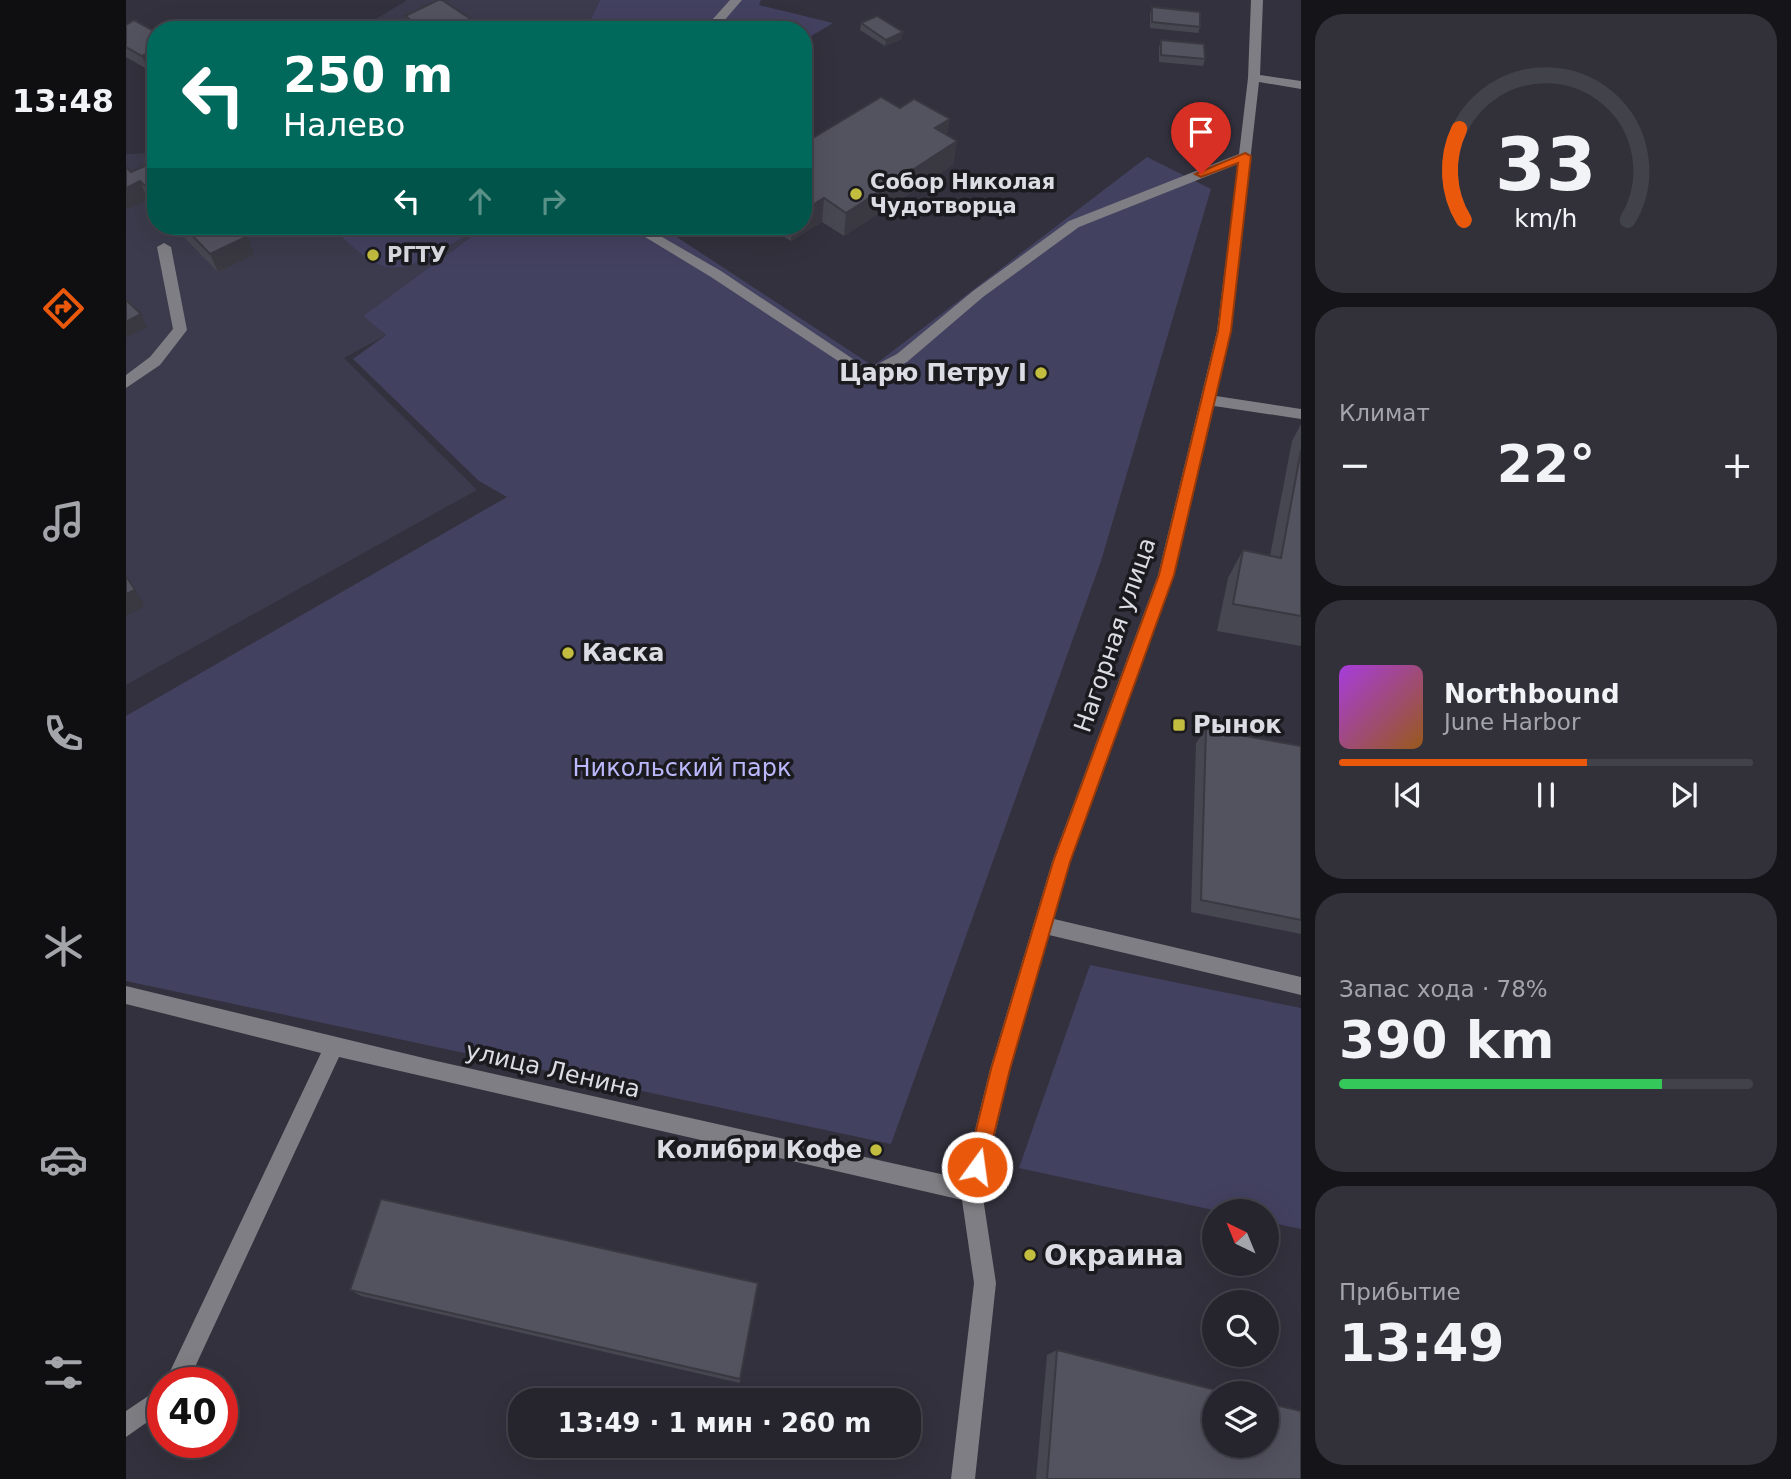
<!DOCTYPE html>
<html lang="ru">
<meta charset="utf-8">
<style>
:root{--surface:#26252e;--page:#32313a;--text:#f1f3f6;--muted:#a4a5aa;--line:#42424a;--accent:#ea580c}
body{margin:0;font-family:"DejaVu Sans",sans-serif;background:var(--page);color:var(--text);height:100vh;display:flex;flex-direction:column;font-size:26px;white-space:nowrap}
*{box-sizing:border-box;margin:0}
p{font-size:23px;color:var(--muted)}
.icon{flex:none;width:38px;height:38px;fill:none;stroke:currentColor;stroke-width:2;stroke-linecap:round;stroke-linejoin:round}
.map{position:relative;flex:1;overflow:hidden}
.panel{display:flex;flex-direction:column;gap:14px;padding:14px;background:#151419;width:490px}
.panel>*{flex:none}
.banner{position:absolute;left:21px;top:21px;width:665px;height:214px;border-radius:28px;box-shadow:0 7px 28px #0002,0 0 0 2px var(--line);background:#00695c;color:#fff;overflow:hidden}
.needle{width:46px;rotate:317deg}
.buttons{position:absolute;left:1076px;top:1199px;display:grid;gap:14px}
.buttons a{display:grid;place-items:center;width:77px;height:77px;border-radius:50%;background:var(--surface);box-shadow:0 7px 28px #0002,0 0 0 2px var(--line);font-size:35px}
.speed{position:absolute;left:21px;top:1367px;display:flex;gap:14px;font-size:35px;font-weight:700;text-align:center}
.speed>*{display:grid;place-content:center;width:91px;height:91px;border-radius:50%;background:var(--surface);box-shadow:0 7px 28px #0002,0 0 0 2px var(--line);line-height:1}
.speed .limit{border:10px solid #d22;background:#fff;color:#111}
.pin{position:absolute;display:grid;place-items:center;width:60px;height:60px;color:#fff;margin:-72px -30px;border-radius:50% 50% 50% 0;rotate:-45deg;box-shadow:0 0 7px #0007}
.pin .icon{rotate:45deg}
.me{position:absolute;width:77px;margin:-38px;rotate:14deg;stroke-linejoin:round;filter:drop-shadow(0 0 5px #0008)}
.turn{display:flex;align-items:center;gap:24px;height:147px;padding:0 21px;font-size:32px}
.turn .icon{width:91px;height:91px;stroke-width:2.5}
.turn b{display:block;font-size:49px;line-height:60px}
.lanes{display:flex;align-items:center;height:66px;padding:0 21px;background:#0003;justify-content:center;gap:35px;direction:ltr}
.lanes .off{opacity:.35}
.big{font-size:52px;font-weight:700;line-height:1.1}
.panel .tile{flex:1;display:flex;flex-direction:column;justify-content:center;gap:10px;min-width:0;padding:0 24px;border-radius:28px;background:var(--page)}
.panel .dial{align-items:center;gap:0}
.dial svg{height:182px;overflow:visible;fill:none;stroke:var(--line);stroke-width:7;stroke-linecap:round;text-anchor:middle}
.dial text{fill:var(--text);stroke:none}
.song{display:flex;align-items:center;gap:21px}
.cover{width:84px;height:84px;border-radius:10px;background:linear-gradient(135deg,hsl(280 70% 55%),hsl(30 70% 35%))}
.played{height:7px;border-radius:4px;background:linear-gradient(90deg,var(--accent) 60%,var(--line) 60%)}
.keys{display:flex;justify-content:space-around;direction:ltr}
.heat{display:flex;justify-content:space-between;align-items:center;font-size:38px;direction:ltr}
.charge{height:10px;border-radius:5px;background:linear-gradient(90deg,#34c759 78%,var(--line) 0)}
.trip{position:absolute;left:382px;top:1388px;width:413px;height:70px;border-radius:28px;background:var(--surface);box-shadow:0 7px 28px #0002,0 0 0 2px var(--line);font-weight:700;line-height:70px;text-align:center}
main{display:flex;flex:1;min-height:0}
.tab-bar{display:flex;flex-direction:column;width:126px;justify-content:space-around;align-items:center;background:#0f0f12;color:var(--muted)}
.tab-bar .icon{width:49px;height:49px}
.tab-bar .current{color:var(--accent)}
.tab-bar b{font-size:32px;color:var(--text)}
.map>svg:first-child{display:block}
</style>
<main>
<nav class="tab-bar">
<b>13:48</b>
<svg class="icon current" aria-label="directions" viewBox="0 0 24 24"><path d="M12 3l9 9-9 9-9-9zM9 14v-3h6M13 9l2 2-2 2"/></svg>
<svg class="icon" aria-label="music" viewBox="0 0 24 24"><path d="M9 18V5l10-2v13"/><circle cx="6" cy="18" r="3"/><circle cx="16" cy="16" r="3"/></svg>
<svg class="icon" aria-label="phone" viewBox="0 0 24 24"><path d="M5 4h4l2 5-3 2q2 4 5 5l2-3 5 2v4C11 20 4 13 5 4z"/></svg>
<svg class="icon" aria-label="climate" viewBox="0 0 24 24"><path d="M12 3v18M4 7l16 10M4 17L20 7"/></svg>
<svg class="icon" aria-label="car" viewBox="0 0 24 24"><path d="M5 17H2v-5l4-1 3-4h7l3 4 3 1v5h-3M9 17h6M6 11h13"/><circle cx="7" cy="17" r="2"/><circle cx="17" cy="17" r="2"/></svg>
<svg class="icon" aria-label="filters" viewBox="0 0 24 24"><path d="M4 7h16M4 17h16"/><circle cx="9" cy="7" r="2"/><circle cx="15" cy="17" r="2"/></svg>
</nav>
<div class="map">
<svg width="1175" height="1479" viewBox="0 0 1175 1479">
<rect width="100%" height="100%" fill="#32313d"/>
<g fill="#3c3b4d">
<polygon points="281,0 474,0 460,30 232,30"/>
<polygon points="30,153 30,226 360,226 237,316 260,335 218,358 351,490 0,685 0,154"/>
</g>
<g fill="#434160">
<polygon points="474,0 635,0 633,5 707,23 677,41 677,30 460,30"/>
<polygon points="1021,157 1085,189 975,561 765,1144 0,981 0,716 381,497 353,481 227,359 260,335 237,316 360,226 534,226 747,366"/>
<path d="M203 226H353C341 236 325 244 311 252 257 285 244 260 203 226Z"/>
<polygon points="964,965 1175,1008 1175,1229 1141,1222 1141,1211 1092,1211 893,1168"/>
</g>
<g fill="none" stroke-linecap="round" stroke-linejoin="round">
<g fill="#7e7e84" fill-rule="evenodd">
<polygon points="604,0 616,0 590,30 577,30"/>
<polygon points="1125,0 1137,0 1134,75 1175,81 1175,89 1133,82 1105,331 1090,396 1175,409 1175,419 1088,406 1048,575 944,862 928,919 1175,977 1175,995 923,935 884,1069 856,1191 870,1283 849,1479 825,1479 848,1283 836,1200 213,1057 62,1382 39,1382 195,1053 0,1004 0,986 306,1060 837,1179 864,1069 926,862 1032,575 1091,331 1112,164 953,227 857,297 781,362 741,380 585,277 501,226 517,226 595,271 742,369 771,354 847,291 943,221 1113,154 1122,78"/>
<polygon points="38,243 45,247 61,330 34,365 0,388 0,375 24,357 47,329 31,247"/>
<polygon points="37,1386 37,1411 0,1437 0,1411"/>
</g>
</g>
<g fill="#474752">
<polygon points="1026,7 1074,27 1072,33 1024,28 1024,14"/>
<polygon points="279,16 361,30 284,30 282,28"/>
<polygon points="735,23 776,39 759,46 734,30"/>
<polygon points="0,25 30,32 30,64 21,69 0,57"/>
<polygon points="1035,40 1079,59 1077,66 1033,62 1033,47"/>
<polygon points="821,135 831,141 827,165 718,236 696,222 665,241 641,226 677,226 677,144"/>
<polygon points="30,161 30,208 22,200 0,210 0,167 5,172"/>
<polygon points="47,226 111,226 128,255 92,272"/>
<polygon points="1175,424 1175,646 1091,631 1102,578 1117,550 1144,556 1166,441"/>
<polygon points="1080,729 1175,746 1175,934 1065,912 1070,743"/>
<polygon points="224,1290 614,1379 614,1383 235,1296"/>
<polygon points="931,1350 1175,1479 910,1479 921,1355"/>
</g>
<g fill="#3a3942">
<polygon points="777,32 776,39 759,46 760,40"/>
<polygon points="30,48 30,64 21,69 16,56"/>
<polygon points="824,119 820,143 809,128"/>
<polygon points="831,141 827,165 718,236 720,213"/>
<polygon points="14,181 22,200 0,210 0,188"/>
<polygon points="698,198 696,222 665,241 666,226 677,226 677,211"/>
<polygon points="122,236 128,255 92,272 84,254"/>
<polygon points="15,314 21,327 0,338 0,322"/>
<polygon points="9,590 19,606 0,616 0,594"/>
</g>
<g fill="#53525f" stroke="#3a3942" stroke-width="2">
<polygon points="312,0 316,0 361,30 300,30 279,16"/>
<polygon points="1026,7 1074,12 1074,27 1026,22"/>
<polygon points="751,16 777,32 760,40 735,23"/>
<polygon points="8,20 30,32 30,48 16,56 0,47 0,25"/>
<polygon points="1035,40 1078,44 1079,59 1035,55"/>
<polygon points="755,97 774,108 788,99 824,119 809,128 831,141 720,213 698,198 677,211 677,144"/>
<polygon points="30,161 30,197 14,181 0,188 0,167 5,172"/>
<polygon points="57,226 111,226 122,236 84,254"/>
<polygon points="0,300 15,314 0,322"/>
<polygon points="1175,450 1175,616 1107,604 1117,550 1155,558"/>
<polygon points="0,576 9,590 0,594"/>
<polygon points="1080,729 1175,746 1175,920 1075,900"/>
<polygon points="255,1199 632,1283 614,1379 224,1290"/>
<polygon points="931,1350 1102,1393 1088,1393 1088,1446 1141,1446 1141,1403 1175,1411 1175,1479 921,1479"/>
</g>
<polygon fill="#ea580c" stroke="#983908" stroke-width="2" points="1119,153 1125,156 1105,331 1048,575 944,862 884,1069 860,1167 857,1173 851,1176 844,1173 841,1167 865,1069 927,862 1033,575 1092,331 1112,163 1075,177 1069,174"/>
<g fill="#c2bd3f" stroke="#1a1a1f" stroke-width="2.5">
<circle cx="730" cy="194" r="7"/>
<circle cx="247" cy="255" r="7"/>
<circle cx="915" cy="373" r="7"/>
<circle cx="442" cy="653" r="7"/>
<rect x="1046" y="718" width="14" height="14" rx="3.5"/>
<circle cx="750" cy="1150" r="7"/>
<circle cx="904" cy="1255" r="7"/>
</g>
<g text-anchor="middle" stroke-width="7" stroke-linejoin="round" paint-order="stroke">
<g font-size="21" font-weight="bold" fill="#dcdce4" stroke="#1a1a1f" text-anchor="start">
<text x="744" y="189">Собор Николая<tspan x="744" dy="24">Чудотворца</tspan></text>
<text x="261" y="262">РГТУ</text>
</g>
<g font-size="24" font-weight="bold" fill="#dcdce4" stroke="#1a1a1f" text-anchor="end">
<text x="901" y="381">Царю Петру I</text>
<text x="456" y="661" text-anchor="start">Каска</text>
<text x="1067" y="733" text-anchor="start">Рынок</text>
<text x="736" y="1158">Колибри Кофе</text>
</g>
<g font-size="24" fill="#dcdce4" stroke="#1a1a1f">
<text transform="translate(989 635) rotate(-71)" y="8">Нагорная улица</text>
<text transform="translate(427 1070) rotate(13)" y="8">улица Ленина</text>
</g>
<g font-size="24" fill="#bcb8fc" stroke="#1a1a1f">
<text x="556" y="776">Никольский парк</text>
</g>
<g font-size="28" font-weight="bold" fill="#dcdce4" stroke="#1a1a1f" text-anchor="start">
<text x="918" y="1265">Окраина</text>
</g>
</g>
</svg>
<div class="buttons">
<a><svg class="needle" viewBox="-14 -14 28 28"><path d="M0-13l5 13h-10z" fill="#e53935"/><path d="M0 13l5-13h-10z" fill="#a4a5aa"/></svg></a>
<a><svg class="icon" aria-label="search" viewBox="0 0 24 24"><circle cx="10" cy="10" r="6"/><path d="M15 15l6 6"/></svg></a>
<a><svg class="icon" aria-label="layers" viewBox="0 0 24 24"><path d="M12 4l9 5-9 5-9-5zM3 14l9 5 9-5"/></svg></a>
</div>
<div class="speed"><div class="limit">40</div></div>
<div class="pin" style="left:1075px;top:174px;background:#d93025"><svg class="icon" aria-label="arrive" viewBox="0 0 24 24"><path d="M6 21V4h12l-3 4 3 4H6"/></svg></div>
<svg class="me" style="left:851px;top:1167px" viewBox="-20 -20 40 40"><circle r="17" fill="#ea580c" stroke="#fff" stroke-width="3"/><path d="M0-11L8 9 0 5-8 9z" fill="#fff"/></svg>
<div class="trip">13:49 · 1 мин · 260 m</div>
<div class="banner">
<div class="turn"><svg class="icon" aria-label="left" viewBox="0 0 24 24"><path d="M17 20v-9H6M10 6l-5 5 5 5"/></svg><div><b>250 m</b>Налево</div></div>
<div class="lanes"><svg class="icon" aria-label="left" viewBox="0 0 24 24"><path d="M17 20v-9H6M10 6l-5 5 5 5"/></svg><svg class="icon off" aria-label="ahead" viewBox="0 0 24 24"><path d="M12 20V5M6 11l6-6 6 6"/></svg><svg class="icon off" aria-label="right" viewBox="0 0 24 24"><path d="M7 20v-9h11M14 6l5 5-5 5"/></svg></div>
</div>
</div>
<section class="panel">
<div class="tile dial"><svg viewBox="0 0 100 80">
<path d="M14 69A42 42 0 1 1 86 69"/>
<path d="M14 69A42 42 0 0 1 12 29" stroke="#ea580c"/>
<text x="50" y="56" font-size="32" font-weight="700">33</text>
<text x="50" y="72" font-size="11">km/h</text>
</svg></div>
<div class="tile"><p>Климат</p>
<div class="heat"><a>−</a><b class="big">22°</b><a>+</a></div>
</div>
<div class="tile">
<div class="song"><i class="cover"></i><div><b>Northbound</b><p>June Harbor</p></div></div>
<div class="played"></div>
<div class="keys"><svg class="icon" aria-label="previous" viewBox="0 0 24 24"><path d="M18 5L8 12l10 7zM5 5v14"/></svg><svg class="icon" aria-label="pause" viewBox="0 0 24 24"><path d="M8 5v14M16 5v14"/></svg><svg class="icon" aria-label="next" viewBox="0 0 24 24"><path d="M6 5l10 7-10 7zM19 5v14"/></svg></div>
</div>
<div class="tile"><p>Запас хода · 78%</p><b class="big">390 km</b><div class="charge"></div></div>
<div class="tile"><p>Прибытие</p><b class="big">13:49</b></div>
</section>
</main>
